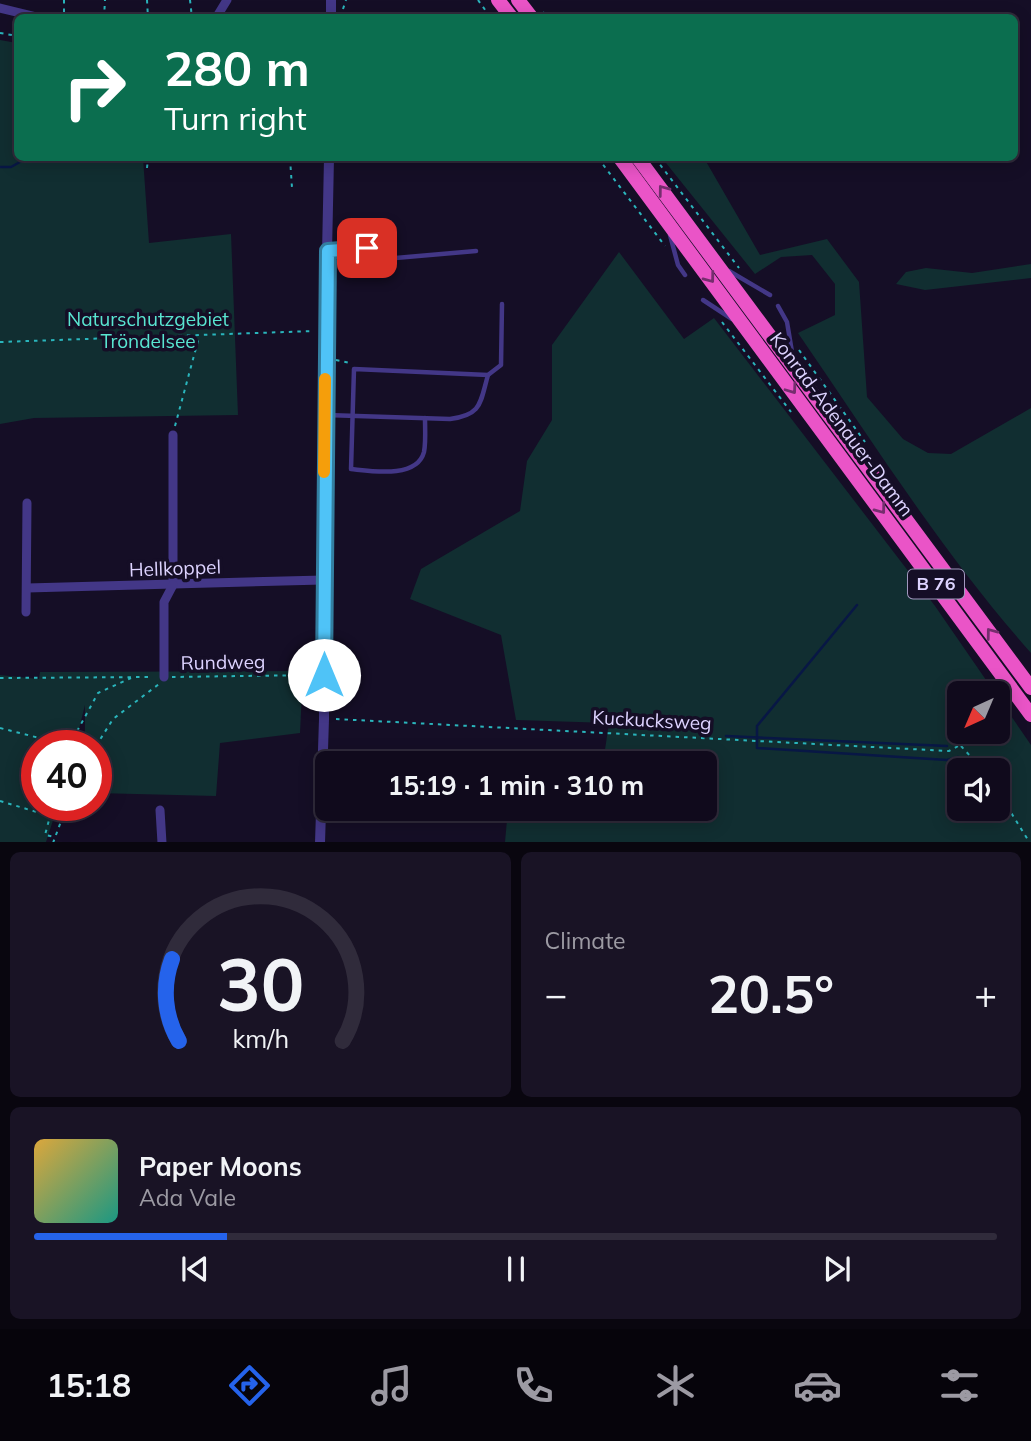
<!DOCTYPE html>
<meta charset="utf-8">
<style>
:root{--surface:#100a1c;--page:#191325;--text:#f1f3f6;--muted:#9c9aa3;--line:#302b3b;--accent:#2563eb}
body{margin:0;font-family:Mulish,sans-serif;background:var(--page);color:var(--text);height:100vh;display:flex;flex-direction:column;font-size:26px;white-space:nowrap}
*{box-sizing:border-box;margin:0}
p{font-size:23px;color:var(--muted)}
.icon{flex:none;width:38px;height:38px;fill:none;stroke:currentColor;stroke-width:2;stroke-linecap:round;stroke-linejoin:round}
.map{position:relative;height:842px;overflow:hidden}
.details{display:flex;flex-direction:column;gap:10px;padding:10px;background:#09060f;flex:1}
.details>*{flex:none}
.banner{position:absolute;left:14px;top:14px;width:1004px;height:147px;border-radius:10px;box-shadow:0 4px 18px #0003,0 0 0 2px var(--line);background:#0b6e4f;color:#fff;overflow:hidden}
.needle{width:46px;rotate:224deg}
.controls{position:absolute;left:947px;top:681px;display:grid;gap:14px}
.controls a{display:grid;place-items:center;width:63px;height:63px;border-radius:10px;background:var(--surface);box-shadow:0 4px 18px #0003,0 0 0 2px var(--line);font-size:35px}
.speed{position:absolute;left:21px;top:730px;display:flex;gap:14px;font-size:35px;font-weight:700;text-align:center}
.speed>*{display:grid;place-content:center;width:91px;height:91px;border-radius:50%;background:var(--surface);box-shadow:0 4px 18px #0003,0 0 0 2px var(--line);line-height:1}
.speed .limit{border:10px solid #d22;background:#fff;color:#111}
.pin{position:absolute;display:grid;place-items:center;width:60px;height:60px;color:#fff;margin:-30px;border-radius:14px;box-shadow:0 4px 10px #0006}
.me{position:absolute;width:77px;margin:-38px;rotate:0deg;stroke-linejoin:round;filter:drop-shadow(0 0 5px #0008)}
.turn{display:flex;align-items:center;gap:24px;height:147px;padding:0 35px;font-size:32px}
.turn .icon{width:91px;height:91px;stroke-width:2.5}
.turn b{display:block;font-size:49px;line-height:60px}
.big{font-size:52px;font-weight:700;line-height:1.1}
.details .card{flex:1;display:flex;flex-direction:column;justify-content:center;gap:10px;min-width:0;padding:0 24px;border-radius:10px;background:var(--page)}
.details .dial{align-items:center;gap:0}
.dial svg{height:182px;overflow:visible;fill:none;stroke:var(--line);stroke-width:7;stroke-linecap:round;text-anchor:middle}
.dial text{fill:var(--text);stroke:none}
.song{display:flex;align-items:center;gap:21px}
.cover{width:84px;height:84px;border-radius:10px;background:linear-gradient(135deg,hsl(40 70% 55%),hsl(170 70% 35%))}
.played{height:7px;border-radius:4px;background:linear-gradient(90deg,var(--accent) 20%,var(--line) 20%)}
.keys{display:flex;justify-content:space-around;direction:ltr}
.heat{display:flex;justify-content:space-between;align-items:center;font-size:38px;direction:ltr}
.details .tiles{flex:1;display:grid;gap:10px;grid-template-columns:1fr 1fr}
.card:last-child{grid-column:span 2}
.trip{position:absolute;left:315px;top:751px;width:402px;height:70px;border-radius:10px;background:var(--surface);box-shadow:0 4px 18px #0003,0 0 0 2px var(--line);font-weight:700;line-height:70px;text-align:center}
.menu{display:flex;height:112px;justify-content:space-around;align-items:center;background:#06040b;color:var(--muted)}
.menu .icon{width:49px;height:49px}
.menu .current{color:var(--accent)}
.menu b{font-size:32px;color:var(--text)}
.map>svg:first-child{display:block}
</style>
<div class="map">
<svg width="1031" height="843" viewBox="0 0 1031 843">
<rect width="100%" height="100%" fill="#150e26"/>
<g fill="#112e31" fill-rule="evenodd">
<polygon points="0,40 17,43 18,158 143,158 149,243 231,234 238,415 34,418 0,424"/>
<path d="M662 158H704L760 255 827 239 859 282 867 397 903 439 928 453 951 454 1031 408V653C944 555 872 441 798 333L835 315V284L812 255 781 257 755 274Z"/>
<path d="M619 252 684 339 714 318 935 606 995 693H959V732H998V697L1031 745V842H505L508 809 705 808V763H603L609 723 516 720 501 635 410 599 421 569 520 511 527 461 552 420V345ZM959 770H998V808H959Z"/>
<polygon points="1031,264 1031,278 925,290 896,284 906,272 926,268 972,273"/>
<polygon points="303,671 300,733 220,743 216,796 96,793 96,746 85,745 85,705 75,745 37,746 37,805 58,805 46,842 0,842 0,675 39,679 40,672"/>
</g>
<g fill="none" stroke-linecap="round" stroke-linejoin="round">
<g stroke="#081745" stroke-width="2.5">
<polyline points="0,167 11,167 27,158"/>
<polyline points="857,605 757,726 757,748 947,760 958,757"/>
<polyline points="726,736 947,746"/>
</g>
<g stroke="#2ab5bc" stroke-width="2" stroke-dasharray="3.5 5" stroke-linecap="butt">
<polyline points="64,0 64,18"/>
<polyline points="147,0 148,18"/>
<polyline points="190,0 192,18"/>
<polyline points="478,0 491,18"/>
<polyline points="343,9 346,0"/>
<polyline points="543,12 547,18"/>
<polyline points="104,18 105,0"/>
<polyline points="0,33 18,36"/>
<polyline points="290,158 292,188"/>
<polyline points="598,158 665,246"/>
<polyline points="655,158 739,268"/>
<polyline points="147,168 148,158"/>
<polyline points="722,322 791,412"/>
<polyline points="0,342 314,331"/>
<polyline points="799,350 865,442"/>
<polyline points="336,360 350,363"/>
<polyline points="175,426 199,337"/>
<polyline points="172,677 314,675"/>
<polyline points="0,678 153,677"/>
<polyline points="336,719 949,751 960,745 967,732"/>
<polyline points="0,728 67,745"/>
<polyline points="69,746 98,693 131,678"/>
<polyline points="96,746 113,719 159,684"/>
<polyline points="961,746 983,770"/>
<polyline points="998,792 1030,843"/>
<polyline points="0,801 50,816"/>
<polyline points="53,805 45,835 55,837"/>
<polyline points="53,843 67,805"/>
</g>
<g stroke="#433787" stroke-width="4.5">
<polyline points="670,235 678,265 685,275"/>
<polyline points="328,251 367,248 384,259 476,251"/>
<polyline points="729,271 770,295"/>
<polyline points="703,300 732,319"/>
<polyline points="778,306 787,322 793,358"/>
<path d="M326 415 450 419C482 415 480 403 488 375"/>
<path d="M425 418C425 428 426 442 424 452 417 479 371 471 351 469L354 369 488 375 501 365 502 304"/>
</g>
<g stroke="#433787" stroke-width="9">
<polyline points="0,8 41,18"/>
<polyline points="216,18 227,0"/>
<polyline points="173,585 173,435"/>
<polyline points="27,588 323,580"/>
<polyline points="26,612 27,503"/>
<polyline points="164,677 164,602 173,585"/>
<polyline points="160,810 162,843"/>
</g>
<g stroke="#433787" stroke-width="10">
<polyline points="331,0 331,18"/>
<polyline points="320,843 324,719 324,396 329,158"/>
</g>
<g stroke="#ea54c7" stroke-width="14">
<polyline points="498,0 512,18"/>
<polyline points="518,0 532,18"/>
<polyline points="620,158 1031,715"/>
<polyline points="638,158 1031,688"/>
</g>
</g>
<defs><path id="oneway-chevron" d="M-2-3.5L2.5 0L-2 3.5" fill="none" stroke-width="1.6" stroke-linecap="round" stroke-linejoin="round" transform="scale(1.75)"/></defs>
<g stroke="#752e6e">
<use href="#oneway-chevron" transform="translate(663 190) rotate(-127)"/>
<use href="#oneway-chevron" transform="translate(710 278) rotate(53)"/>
<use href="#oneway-chevron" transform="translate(792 389) rotate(54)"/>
<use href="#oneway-chevron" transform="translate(881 509) rotate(53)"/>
<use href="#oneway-chevron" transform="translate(991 633) rotate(-127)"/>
</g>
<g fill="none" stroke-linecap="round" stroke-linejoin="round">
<defs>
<polyline id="route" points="324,675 328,251 367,248"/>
</defs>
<use href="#route" stroke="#337fa1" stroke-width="18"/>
<use href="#route" stroke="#4fc3f7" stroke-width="12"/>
<polyline stroke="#f59e0b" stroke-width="12" points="324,472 325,379"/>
</g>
<g text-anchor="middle" stroke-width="7" stroke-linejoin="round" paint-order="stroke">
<rect fill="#150e26" stroke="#a198be" stroke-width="2" x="908" y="569.5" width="56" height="29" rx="5"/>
<g font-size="18" font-weight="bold" fill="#ddd3ff">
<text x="936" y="590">B 76</text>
</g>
<g font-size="19" fill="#59e5d1" stroke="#150e26">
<text x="148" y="326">Naturschutzgebiet<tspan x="148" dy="22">Tröndelsee</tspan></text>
</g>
<g font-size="19" fill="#ddd3ff" stroke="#150e26">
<text transform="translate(842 424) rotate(53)" y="7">Konrad-Adenauer-Damm</text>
<text transform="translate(175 568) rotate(-2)" y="7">Hellkoppel</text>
<text transform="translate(223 662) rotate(-1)" y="7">Rundweg</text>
<text transform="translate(652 720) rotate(3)" y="7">Kuckucksweg</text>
</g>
</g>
</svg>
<div class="controls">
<a><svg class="needle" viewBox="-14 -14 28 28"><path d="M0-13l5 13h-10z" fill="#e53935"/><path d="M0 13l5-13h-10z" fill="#9c9aa3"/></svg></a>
<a><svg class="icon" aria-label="sound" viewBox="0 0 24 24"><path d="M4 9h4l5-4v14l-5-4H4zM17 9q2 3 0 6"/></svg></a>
</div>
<div class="speed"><div class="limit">40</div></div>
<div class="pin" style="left:367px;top:248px;background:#d93025"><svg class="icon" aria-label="arrive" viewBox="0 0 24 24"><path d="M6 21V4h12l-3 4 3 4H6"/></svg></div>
<svg class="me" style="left:324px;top:675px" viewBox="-20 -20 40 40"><circle r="19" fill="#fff"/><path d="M0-13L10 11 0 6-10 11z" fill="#4fc3f7"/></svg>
<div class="trip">15:19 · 1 min · 310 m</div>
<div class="banner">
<div class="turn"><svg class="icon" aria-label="right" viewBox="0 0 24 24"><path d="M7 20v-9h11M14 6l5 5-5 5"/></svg><div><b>280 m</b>Turn right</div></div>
</div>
</div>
<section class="details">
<div class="tiles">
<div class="card dial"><svg viewBox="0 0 100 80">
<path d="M14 69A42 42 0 1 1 86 69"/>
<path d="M14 69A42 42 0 0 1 11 33" stroke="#2563eb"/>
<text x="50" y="56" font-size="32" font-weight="700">30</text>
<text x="50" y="72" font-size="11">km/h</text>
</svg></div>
<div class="card"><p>Climate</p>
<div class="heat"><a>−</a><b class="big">20.5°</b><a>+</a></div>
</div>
<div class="card">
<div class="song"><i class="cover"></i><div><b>Paper Moons</b><p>Ada Vale</p></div></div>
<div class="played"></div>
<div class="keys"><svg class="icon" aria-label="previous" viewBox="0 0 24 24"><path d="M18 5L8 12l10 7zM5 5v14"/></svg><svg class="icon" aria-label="pause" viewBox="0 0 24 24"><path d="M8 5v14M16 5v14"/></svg><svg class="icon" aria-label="next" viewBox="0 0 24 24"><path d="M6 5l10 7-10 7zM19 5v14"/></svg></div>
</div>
</div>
</section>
<nav class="menu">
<b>15:18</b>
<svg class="icon current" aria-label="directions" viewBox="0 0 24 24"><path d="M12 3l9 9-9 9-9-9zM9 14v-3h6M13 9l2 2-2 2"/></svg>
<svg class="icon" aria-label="music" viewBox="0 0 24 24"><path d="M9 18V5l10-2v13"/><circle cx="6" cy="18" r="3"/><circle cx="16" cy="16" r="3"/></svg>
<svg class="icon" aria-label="phone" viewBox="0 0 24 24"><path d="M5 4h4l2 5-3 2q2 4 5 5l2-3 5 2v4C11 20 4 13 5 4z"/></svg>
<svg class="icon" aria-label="climate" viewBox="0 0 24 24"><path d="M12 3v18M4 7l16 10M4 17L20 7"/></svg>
<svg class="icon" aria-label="car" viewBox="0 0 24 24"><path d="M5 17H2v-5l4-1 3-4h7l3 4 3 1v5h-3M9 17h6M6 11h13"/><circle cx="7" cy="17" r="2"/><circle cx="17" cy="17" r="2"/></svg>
<svg class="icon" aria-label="filters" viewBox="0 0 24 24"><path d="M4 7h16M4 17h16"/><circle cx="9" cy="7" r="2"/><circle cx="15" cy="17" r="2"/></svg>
</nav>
